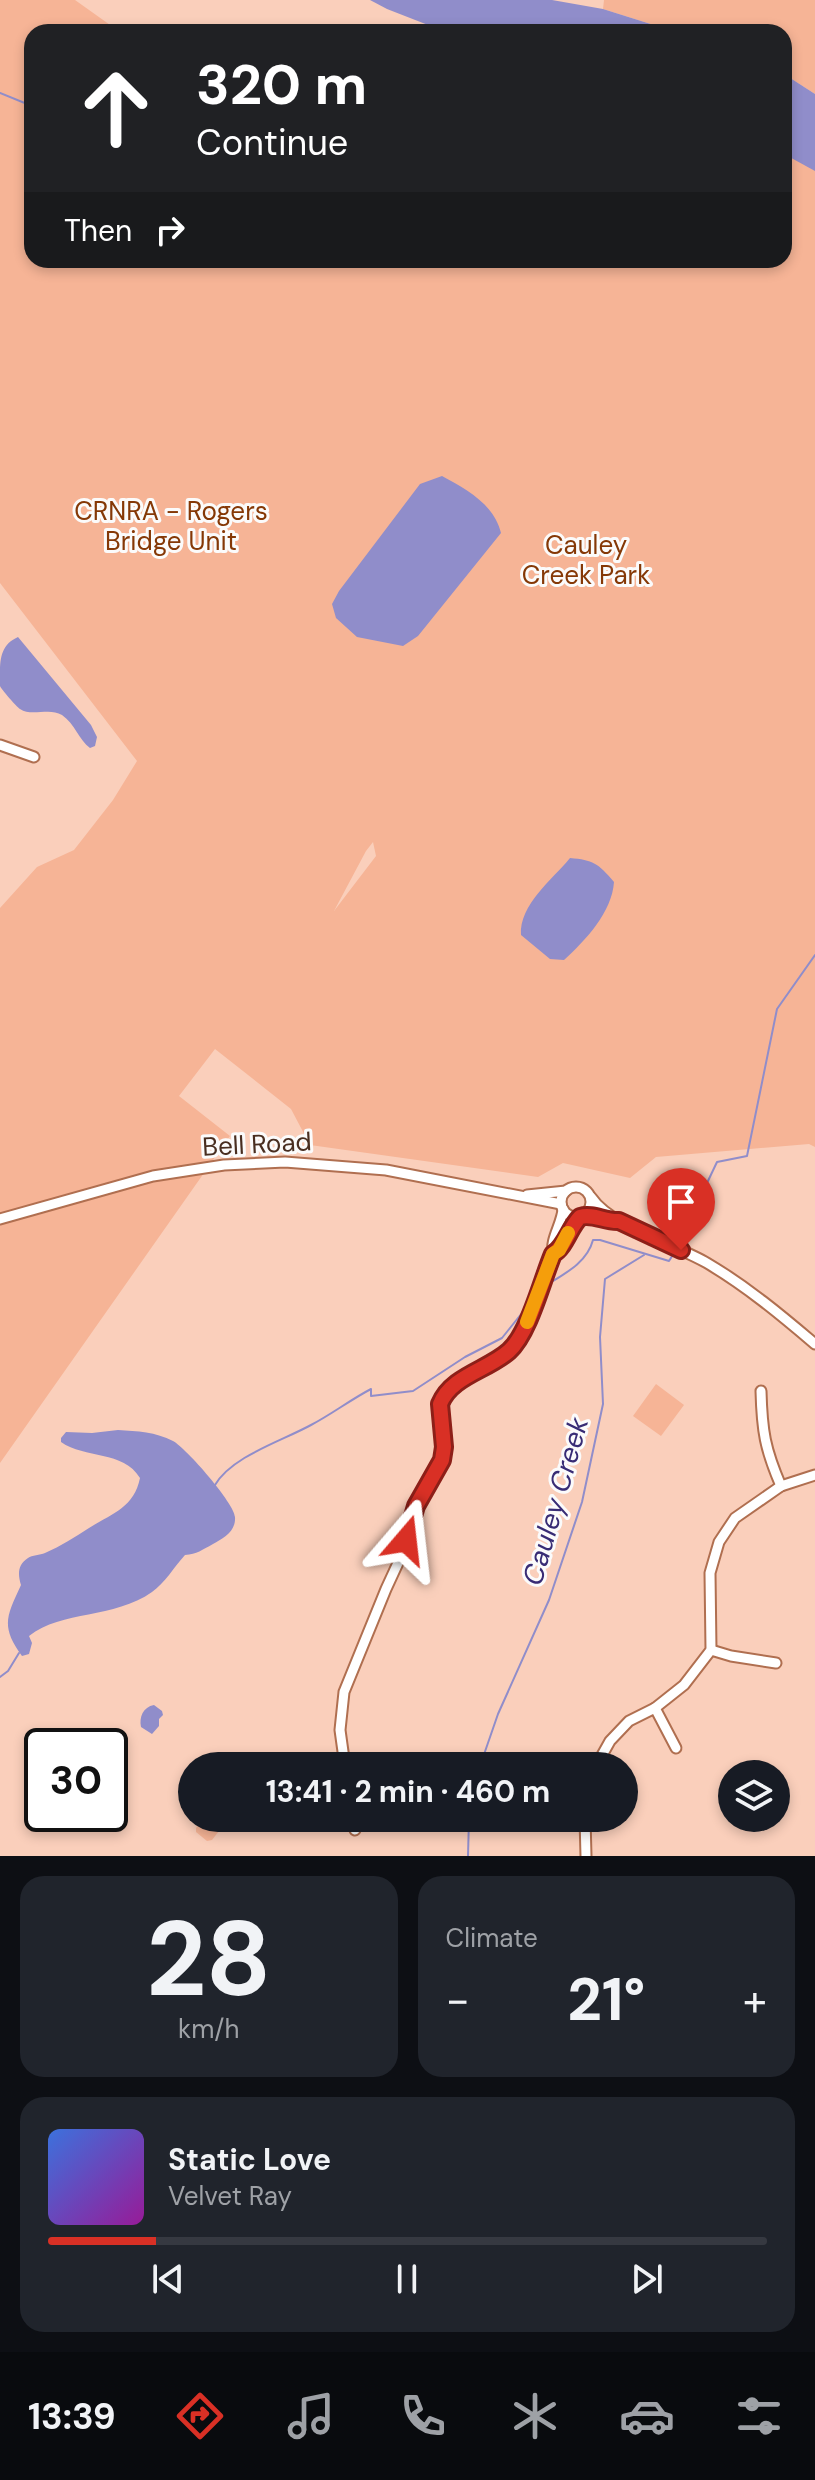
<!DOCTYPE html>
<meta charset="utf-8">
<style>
:root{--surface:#171b24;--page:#20242c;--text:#f1f3f6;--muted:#9ea1a6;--line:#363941;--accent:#d93025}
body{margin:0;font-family:"DM Sans",sans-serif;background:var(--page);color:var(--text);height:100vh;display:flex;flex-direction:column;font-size:30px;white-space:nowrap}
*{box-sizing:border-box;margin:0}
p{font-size:26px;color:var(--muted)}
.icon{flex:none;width:44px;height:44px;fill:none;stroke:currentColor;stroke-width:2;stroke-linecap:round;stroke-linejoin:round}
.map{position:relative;height:1856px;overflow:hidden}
.drawer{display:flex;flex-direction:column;gap:20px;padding:20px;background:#0d0f14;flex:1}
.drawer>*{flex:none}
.banner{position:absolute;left:24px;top:24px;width:768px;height:244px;border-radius:24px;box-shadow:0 4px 12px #0003;background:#202124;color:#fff;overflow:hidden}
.buttons{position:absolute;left:718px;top:1760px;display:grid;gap:16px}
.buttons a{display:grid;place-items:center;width:72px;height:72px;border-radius:50%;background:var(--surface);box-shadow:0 4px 12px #0003;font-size:40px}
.speed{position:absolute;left:24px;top:1728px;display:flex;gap:16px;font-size:40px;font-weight:700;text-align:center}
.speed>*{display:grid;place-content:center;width:104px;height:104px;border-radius:50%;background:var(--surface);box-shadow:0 4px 12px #0003;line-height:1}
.speed .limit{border:4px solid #111;border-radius:12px;background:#fff;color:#111}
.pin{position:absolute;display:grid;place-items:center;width:68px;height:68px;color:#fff;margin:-82px -34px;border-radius:50% 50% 50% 0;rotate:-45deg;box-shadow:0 0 8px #0007}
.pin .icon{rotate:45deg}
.me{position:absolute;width:88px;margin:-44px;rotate:17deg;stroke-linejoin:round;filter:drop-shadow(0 0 6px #0008)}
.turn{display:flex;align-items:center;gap:28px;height:168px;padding:0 40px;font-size:36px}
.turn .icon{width:104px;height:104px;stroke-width:2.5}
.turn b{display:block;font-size:56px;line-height:68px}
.then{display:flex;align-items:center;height:76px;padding:0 40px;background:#0003;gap:16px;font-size:30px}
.big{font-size:60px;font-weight:700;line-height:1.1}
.drawer .tile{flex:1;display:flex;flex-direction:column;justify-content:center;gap:12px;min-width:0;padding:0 28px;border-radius:24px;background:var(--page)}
.drawer .dial{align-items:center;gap:0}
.dial b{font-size:104px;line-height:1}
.song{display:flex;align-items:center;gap:24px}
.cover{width:96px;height:96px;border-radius:12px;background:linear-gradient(135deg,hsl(220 70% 55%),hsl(300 70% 35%))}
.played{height:8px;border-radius:4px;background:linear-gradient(90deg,var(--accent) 15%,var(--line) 15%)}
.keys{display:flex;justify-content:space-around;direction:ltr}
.heat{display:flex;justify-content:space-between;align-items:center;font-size:44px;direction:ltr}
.drawer .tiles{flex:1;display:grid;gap:20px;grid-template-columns:1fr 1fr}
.tile:last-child{grid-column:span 2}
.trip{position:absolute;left:178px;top:1752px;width:460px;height:80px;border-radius:40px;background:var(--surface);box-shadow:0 4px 12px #0003;font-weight:700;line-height:80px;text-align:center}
.tabs{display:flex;height:128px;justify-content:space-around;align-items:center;background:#090b0e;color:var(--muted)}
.tabs .icon{width:56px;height:56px}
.tabs .on{color:var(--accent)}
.tabs b{font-size:36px;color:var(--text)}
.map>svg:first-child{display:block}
</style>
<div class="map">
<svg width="815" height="1856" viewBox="0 0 815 1856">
<rect width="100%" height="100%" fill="#facfbb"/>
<g fill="#f6b496" fill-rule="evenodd">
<path d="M0 0H75L120 32H32V260H784V136L815 154V1147L809 1144 656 1157 630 1178 563 1163 538 1177 310 1145 291 1109 215 1049 179 1096 230 1136 0 1463V908L37 867 74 850 113 800 137 761 0 583ZM373 842 376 856 334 911 366 851Z"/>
<polygon points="604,0 815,0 815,94 784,74 784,32 676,32 603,9"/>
<polygon points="656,1384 684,1405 661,1436 633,1416"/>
<polygon points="204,1818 229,1818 212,1840 207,1841 196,1832 196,1828"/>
</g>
<g fill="#908dca">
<polygon points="370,0 552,0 603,9 676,32 446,32 387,9"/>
<polygon points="784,74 815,94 815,171 784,154"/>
<path d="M442 476C466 489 494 504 501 533L418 636 403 646 357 637 336 618 332 604 339 591 420 484Z"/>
<path d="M18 637 91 725 97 737 95 746 90 748C79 740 75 724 62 715 49 707 32 717 20 709 17 707 1 689 0 686 0 682 0 677 0 673 0 657 2 644 18 637Z"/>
<path d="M570 858C593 860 598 863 614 882 612 912 586 940 564 960L550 959 521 935C519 905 552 880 570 858Z"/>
<path d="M118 1430C137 1431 156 1432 173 1441 186 1448 235 1504 235 1517 236 1532 223 1538 213 1544 202 1550 197 1554 185 1555 174 1567 165 1583 152 1592 114 1619 62 1610 29 1636L32 1643 29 1654 22 1656C0 1626 7 1616 21 1585 18 1575 17 1565 28 1558 32 1555 40 1555 45 1553 61 1546 75 1537 89 1528 111 1514 134 1508 140 1478 123 1450 85 1459 61 1442V1438L66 1432 92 1433Z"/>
<path d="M154 1705 162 1711 163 1715 159 1719V1726L152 1734 141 1727C139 1717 143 1707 154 1705Z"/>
</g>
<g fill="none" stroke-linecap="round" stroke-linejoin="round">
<g stroke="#908dca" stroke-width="2">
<polyline points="0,93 32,106"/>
<polyline points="678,1244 717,1162 747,1156 777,1009 815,955"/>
<path d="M545 1286C564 1274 587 1263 593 1240H600L669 1261 674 1253"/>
<path d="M215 1485C232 1456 282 1441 311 1425 332 1414 350 1400 371 1389V1396L413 1391 465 1357 502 1338 530 1303"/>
<polyline points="0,1677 8,1671 19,1653"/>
<polyline points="480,1766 498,1714 549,1600 582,1502 603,1404 600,1337 605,1279 644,1255"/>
<polyline points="468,1856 469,1818"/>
</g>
<defs>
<g id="minor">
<polyline points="0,745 34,757"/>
<circle cx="576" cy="1202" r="15"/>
<polyline points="527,1195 566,1191"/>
<path d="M591 1197C611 1227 675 1244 707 1263 746 1286 781 1315 815 1344"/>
<polyline points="584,1215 616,1221"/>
<polyline points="0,1219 153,1176 224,1165 285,1162 386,1170 561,1204"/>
<path d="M553 1254C566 1246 569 1228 580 1217"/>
<path d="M761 1391C762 1431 765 1449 781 1486"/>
<polyline points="711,1650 731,1656 776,1663"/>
<polyline points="655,1708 676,1748"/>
<path d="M345 1766 340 1730 344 1692 386 1589 404 1550 416 1506 442 1460 444 1447 440 1404 443 1398 449 1390 470 1375 492 1364 509 1351 518 1342 525 1327 553 1254C550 1239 562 1224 563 1209"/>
<polyline points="596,1766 610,1741 629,1721 655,1708 684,1685 711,1650 710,1573 719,1542 735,1518 781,1486 815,1475"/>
<polyline points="585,1818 586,1856"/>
<polyline points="355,1830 359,1818"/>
</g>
</defs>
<use href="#minor" stroke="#b06f50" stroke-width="13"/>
<use href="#minor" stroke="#fff" stroke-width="9"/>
</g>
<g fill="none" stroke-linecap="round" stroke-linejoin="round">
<defs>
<path id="route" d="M406 1540 416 1506 442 1460 444 1447 440 1404C451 1376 488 1370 509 1351 529 1333 542 1280 553 1254 566 1246 569 1228 580 1217 593 1213 605 1222 619 1221L681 1250"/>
</defs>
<use href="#route" stroke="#8d1f18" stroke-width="20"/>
<use href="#route" stroke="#d93025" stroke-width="14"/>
<polyline stroke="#f59e0b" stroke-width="14" points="527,1322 553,1254 559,1250 568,1233"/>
</g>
<g text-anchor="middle" stroke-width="6" stroke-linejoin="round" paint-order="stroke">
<g font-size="26" fill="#853806" stroke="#fbfbfb">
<text x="171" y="520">CRNRA - Rogers<tspan x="171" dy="30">Bridge Unit</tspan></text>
<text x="586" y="554">Cauley<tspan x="586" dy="30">Creek Park</tspan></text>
</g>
<g font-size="26" fill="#492e20" stroke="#fbfbfb">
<text transform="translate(257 1144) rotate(-3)" y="9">Bell Road</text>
</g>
<g font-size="28" font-style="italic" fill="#382c75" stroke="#fbfbfb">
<text transform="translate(555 1501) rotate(-74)" y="10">Cauley Creek</text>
</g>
</g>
</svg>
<div class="buttons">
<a><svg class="icon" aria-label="layers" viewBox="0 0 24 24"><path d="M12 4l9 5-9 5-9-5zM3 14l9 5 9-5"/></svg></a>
</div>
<div class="speed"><div class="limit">30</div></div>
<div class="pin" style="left:681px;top:1250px;background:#d93025"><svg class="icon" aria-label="arrive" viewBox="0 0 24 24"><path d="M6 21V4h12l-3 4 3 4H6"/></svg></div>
<svg class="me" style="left:406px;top:1540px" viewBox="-20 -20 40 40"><path d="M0-17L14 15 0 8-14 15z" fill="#d93025" stroke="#fff" stroke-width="4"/></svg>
<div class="trip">13:41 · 2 min · 460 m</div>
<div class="banner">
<div class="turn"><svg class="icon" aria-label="ahead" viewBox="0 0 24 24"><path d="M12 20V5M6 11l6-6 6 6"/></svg><div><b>320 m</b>Continue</div></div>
<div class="then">Then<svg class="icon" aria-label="right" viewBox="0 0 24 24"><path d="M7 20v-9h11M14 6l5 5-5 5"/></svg></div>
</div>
</div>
<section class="drawer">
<div class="tiles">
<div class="tile dial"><b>28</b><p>km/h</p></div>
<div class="tile"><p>Climate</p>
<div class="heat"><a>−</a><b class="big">21°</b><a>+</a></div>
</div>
<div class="tile">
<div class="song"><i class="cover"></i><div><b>Static Love</b><p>Velvet Ray</p></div></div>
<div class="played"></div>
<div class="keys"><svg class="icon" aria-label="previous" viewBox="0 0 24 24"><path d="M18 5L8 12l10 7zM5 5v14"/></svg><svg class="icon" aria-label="pause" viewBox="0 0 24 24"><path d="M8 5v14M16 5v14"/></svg><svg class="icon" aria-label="next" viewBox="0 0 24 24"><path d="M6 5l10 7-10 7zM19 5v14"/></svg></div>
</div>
</div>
</section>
<nav class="tabs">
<b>13:39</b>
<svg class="icon on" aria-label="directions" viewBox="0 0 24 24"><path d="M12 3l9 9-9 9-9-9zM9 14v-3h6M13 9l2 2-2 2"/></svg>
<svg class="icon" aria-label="music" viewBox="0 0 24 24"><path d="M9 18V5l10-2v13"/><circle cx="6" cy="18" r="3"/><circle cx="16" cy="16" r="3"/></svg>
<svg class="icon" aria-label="phone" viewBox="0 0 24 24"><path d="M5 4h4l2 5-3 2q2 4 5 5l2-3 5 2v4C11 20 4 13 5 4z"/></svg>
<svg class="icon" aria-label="climate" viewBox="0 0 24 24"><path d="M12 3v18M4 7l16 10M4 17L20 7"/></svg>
<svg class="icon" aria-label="car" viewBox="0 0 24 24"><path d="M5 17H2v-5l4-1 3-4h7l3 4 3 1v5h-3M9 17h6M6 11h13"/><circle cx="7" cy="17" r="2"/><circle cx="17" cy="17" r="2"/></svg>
<svg class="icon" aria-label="filters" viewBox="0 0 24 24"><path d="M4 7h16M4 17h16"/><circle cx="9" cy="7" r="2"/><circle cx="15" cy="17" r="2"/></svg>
</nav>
